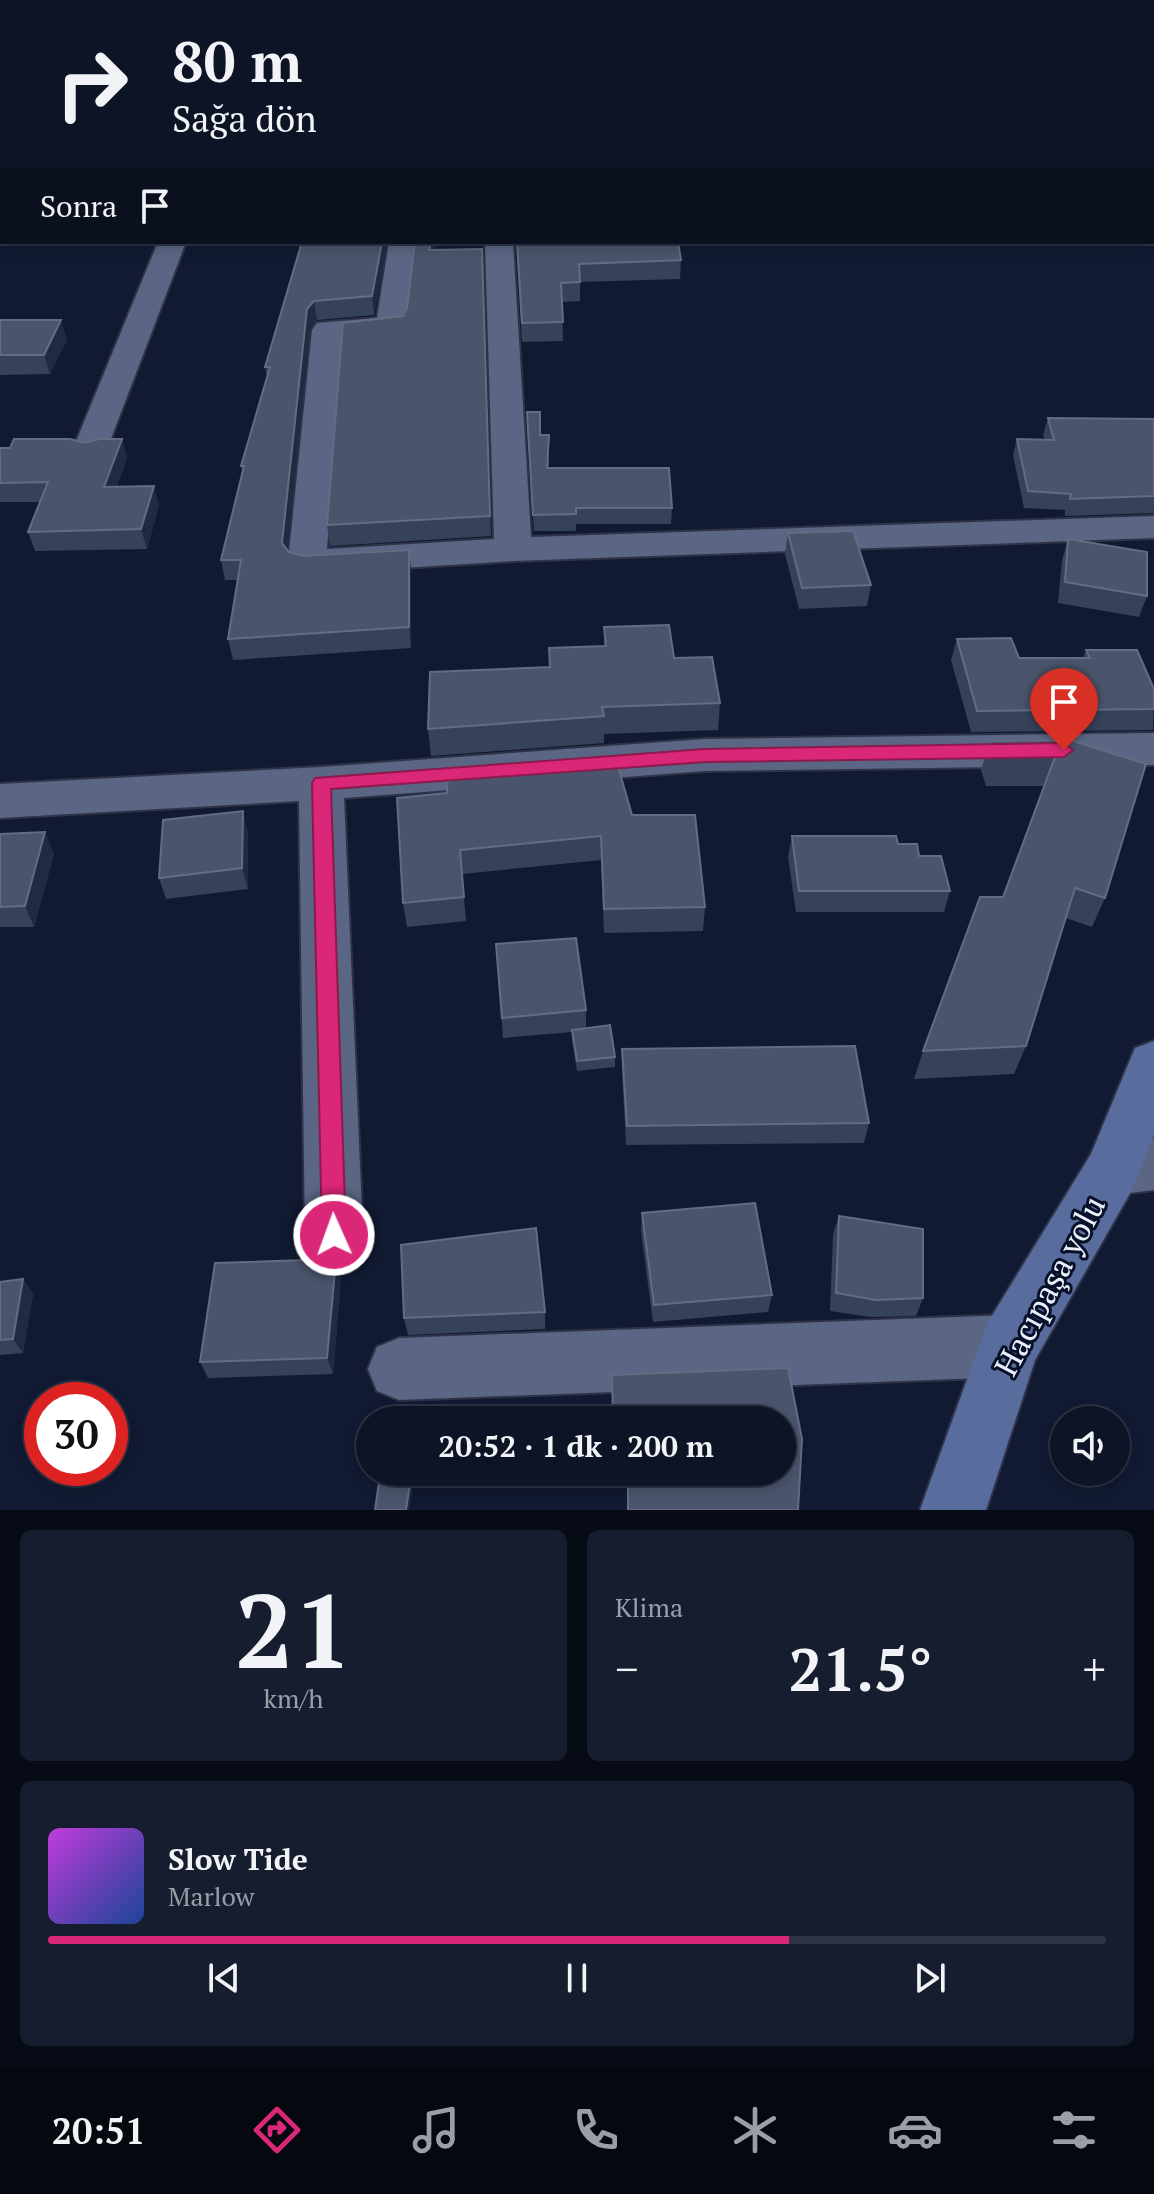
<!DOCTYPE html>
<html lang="tr">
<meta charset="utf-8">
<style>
:root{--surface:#0d1426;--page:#161d2e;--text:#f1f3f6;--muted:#9a9ea7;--line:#2d3343;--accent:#db2777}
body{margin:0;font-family:"PT Serif",serif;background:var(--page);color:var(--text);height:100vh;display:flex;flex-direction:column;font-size:30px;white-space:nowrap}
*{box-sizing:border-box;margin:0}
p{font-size:26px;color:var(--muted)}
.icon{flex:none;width:44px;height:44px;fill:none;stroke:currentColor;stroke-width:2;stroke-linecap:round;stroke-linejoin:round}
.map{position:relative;height:1510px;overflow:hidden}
.panel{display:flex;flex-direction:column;gap:20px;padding:20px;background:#070b15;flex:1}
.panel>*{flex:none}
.top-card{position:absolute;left:0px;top:0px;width:1154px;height:244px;box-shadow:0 4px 12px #0003,0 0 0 2px var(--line);background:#0d1426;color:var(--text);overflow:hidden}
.tools{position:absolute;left:1050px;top:1406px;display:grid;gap:16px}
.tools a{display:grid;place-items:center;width:80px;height:80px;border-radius:50%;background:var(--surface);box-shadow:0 4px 12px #0003,0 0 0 2px var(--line);font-size:40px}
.speed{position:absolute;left:24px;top:1382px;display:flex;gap:16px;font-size:40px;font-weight:700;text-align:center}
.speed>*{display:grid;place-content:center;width:104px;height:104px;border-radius:50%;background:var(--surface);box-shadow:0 4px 12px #0003,0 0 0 2px var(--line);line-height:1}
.speed .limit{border:12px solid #d22;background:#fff;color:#111}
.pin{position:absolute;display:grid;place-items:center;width:68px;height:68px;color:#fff;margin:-82px -34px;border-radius:50% 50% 50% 0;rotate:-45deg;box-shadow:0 0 8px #0007}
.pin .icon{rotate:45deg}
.me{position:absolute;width:88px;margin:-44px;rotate:358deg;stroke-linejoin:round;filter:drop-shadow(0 0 6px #0008)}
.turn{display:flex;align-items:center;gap:28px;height:168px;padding:0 40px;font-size:36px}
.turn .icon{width:104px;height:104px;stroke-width:2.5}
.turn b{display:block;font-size:56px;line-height:68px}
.then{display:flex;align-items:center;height:76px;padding:0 40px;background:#0003;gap:16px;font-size:30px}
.big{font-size:60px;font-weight:800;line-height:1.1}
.panel .tile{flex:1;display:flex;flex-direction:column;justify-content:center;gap:12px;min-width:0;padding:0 28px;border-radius:12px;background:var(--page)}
.panel .dial{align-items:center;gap:0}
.dial b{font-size:104px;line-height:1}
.song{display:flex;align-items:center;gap:24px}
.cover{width:96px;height:96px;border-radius:12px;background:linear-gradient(135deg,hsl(290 70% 55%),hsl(220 70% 35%))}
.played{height:8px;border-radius:4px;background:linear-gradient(90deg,var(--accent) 70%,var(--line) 70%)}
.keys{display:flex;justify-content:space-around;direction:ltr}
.heat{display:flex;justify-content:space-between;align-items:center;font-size:44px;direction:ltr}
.panel .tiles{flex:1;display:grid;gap:20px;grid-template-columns:1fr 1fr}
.tile:last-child{grid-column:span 2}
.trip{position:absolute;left:356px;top:1406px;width:440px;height:80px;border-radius:40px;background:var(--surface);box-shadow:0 4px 12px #0003,0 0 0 2px var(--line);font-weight:800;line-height:80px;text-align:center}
.tabs{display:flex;height:128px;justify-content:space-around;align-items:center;background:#05080f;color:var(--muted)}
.tabs .icon{width:56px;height:56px}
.tabs .current{color:var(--accent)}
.tabs b{font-size:36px;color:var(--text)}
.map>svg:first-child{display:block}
</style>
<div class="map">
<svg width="1154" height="1510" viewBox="0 0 1154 1510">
<rect width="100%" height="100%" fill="#111a32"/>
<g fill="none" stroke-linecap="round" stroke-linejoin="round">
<defs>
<g id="street">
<polygon points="10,0 32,0 9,2"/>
<polygon points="124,0 146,0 123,2"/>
<polygon points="465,0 518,0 520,2 467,2"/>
<polygon points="811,0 833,0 834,2 812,2"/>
<polygon points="865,0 900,0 863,2"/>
<polygon points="2,27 2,44 0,45 0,28"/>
<rect x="0" y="195" width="2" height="16"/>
<polygon points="158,242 186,242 107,449 102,456 90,459 78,456 73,449"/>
<polygon points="389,242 417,242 406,327 402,334 343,339 327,549 494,539 485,242 513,242 531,537 1154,516 1154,538 513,561 307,574 294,570 288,562 312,330 317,323 377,318"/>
<polygon points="1154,733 1154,765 705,771 344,798 363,1235 355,1255 334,1263 313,1255 305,1235 299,801 0,818 0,784 321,767 705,739"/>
<polygon points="1154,1138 1154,1190 1113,1195 1093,1188 1085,1169 1093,1150 1113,1143"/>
<polygon points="1009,1315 1031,1324 1040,1346 1031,1368 1009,1377 399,1400 377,1391 368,1369 377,1347 399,1338"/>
</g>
<polygon id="secondary" points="1154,1041 1154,1135 1133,1188 1035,1360 986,1510 920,1510 987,1324 1091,1154 1135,1048"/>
</defs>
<use href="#street" stroke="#2f3347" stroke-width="4"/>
<use href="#secondary" stroke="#2f3347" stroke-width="4"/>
<use href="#street" fill="#5a6683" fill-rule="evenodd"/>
<use href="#secondary" fill="#596c9e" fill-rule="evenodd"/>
</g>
<g fill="#36415a">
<polygon points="689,0 742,0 707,2 690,2"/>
<polygon points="1106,0 1154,0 1154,8 1152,8 1152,2 1109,2"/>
<polygon points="1152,174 1154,177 1154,191 1152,197"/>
<polygon points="315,242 387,242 374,315 317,320 310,328 287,550 289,552 304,556 411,570 411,648 233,660 228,639 237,580 225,580 221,560 242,472 241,466 267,378 265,367"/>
<polygon points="436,242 435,250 482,249 491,536 330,546 327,525 403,316"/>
<polygon points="516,242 681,260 680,279 580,282 580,301 562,302 563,341 522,342"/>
<polygon points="0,322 67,339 50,374 0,375"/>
<polygon points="1048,418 1154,419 1154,513 1065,516 1065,510 1024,508 1013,455 1017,439 1045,440 1043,435"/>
<polygon points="527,428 540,435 549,435 549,468 672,508 671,524 576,524 576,531 534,531"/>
<polygon points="122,439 127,458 117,486 159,505 147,549 35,551 28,532 40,502 0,502 0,448 85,443"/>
<polygon points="788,533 871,585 867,606 799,609 785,554"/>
<polygon points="1068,539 1147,596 1139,617 1058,603 1062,560"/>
<polygon points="604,627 674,658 720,703 718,730 604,734 604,743 431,756 428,729 550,667 549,648 604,646"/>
<polygon points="957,639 1019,658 1083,658 1086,650 1154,689 1153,730 971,732 951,660"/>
<polygon points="1070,740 1105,898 1092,927 1066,918 1026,1046 1014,1074 914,1079 923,1051 1003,897 1044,786 986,786 981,770 990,741"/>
<polygon points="397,798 632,815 705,907 703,931 604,933 601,860 462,874 466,921 407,927 403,903"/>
<polygon points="248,832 248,889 166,899 159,878"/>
<polygon points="0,834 54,853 34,927 0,927"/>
<polygon points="792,836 898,844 919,856 950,891 944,912 796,912 788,857"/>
<polygon points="496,944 586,1010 586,1028 615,1057 615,1067 577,1071 572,1040 572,1032 503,1038"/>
<polygon points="622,1049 869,1123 864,1143 626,1145 622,1069"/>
<polygon points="642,1213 772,1295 768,1312 653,1322 641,1231"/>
<polygon points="839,1216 923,1298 916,1316 870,1317 830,1311 833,1234"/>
<polygon points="341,1277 333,1374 208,1378 200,1362"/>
<polygon points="23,1279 33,1294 23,1353 0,1355 0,1282"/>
<polygon points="545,1312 545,1329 408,1335 404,1318"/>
<polygon points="788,1368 802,1439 798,1510 627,1510 627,1472 782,1472 782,1420 612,1420 612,1375"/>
</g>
<g fill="#1f2a43">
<polygon points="382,242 387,242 374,315 372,296"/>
<polygon points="431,242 436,242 431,268 429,250"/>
<polygon points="314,301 317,320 310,328 286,564 282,543 307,309"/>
<polygon points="61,320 67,339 50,374 44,355"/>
<polygon points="122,439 127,458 110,506 104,487"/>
<polygon points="154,486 159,505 147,549 141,529"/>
<polygon points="409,550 411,570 411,648 409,627"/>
<polygon points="243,811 248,832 248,889 242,868"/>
<polygon points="45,832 54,853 34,927 25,906"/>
<polygon points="336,1259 341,1277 333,1374 327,1358"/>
<polygon points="23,1279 33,1294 23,1353 13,1339"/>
<polygon points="411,1477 413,1485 409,1510 406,1510"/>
</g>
<g fill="#4a546c" stroke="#636c82" stroke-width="2">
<polygon points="28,0 117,0 115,2 27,2"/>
<polygon points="315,242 382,242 372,296 314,301 307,309 282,543 289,552 304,556 409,550 409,627 228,639 241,560 221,560 244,466 241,466 270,367 265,367 301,245 314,245"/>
<polygon points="415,242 431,242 429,250 482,249 490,516 327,525 343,323 403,316 407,308"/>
<polygon points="517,242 678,242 681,260 579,264 580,282 561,283 563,322 522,323"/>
<polygon points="1,320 61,320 44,355 0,355 0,322"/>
<polygon points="527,412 540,412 540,435 549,435 547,468 669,468 672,508 576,508 576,514 533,515"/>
<polygon points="1048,418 1154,419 1154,496 1070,499 1071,494 1028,491 1017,439 1054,440"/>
<polygon points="14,439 70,439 85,443 99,439 122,439 104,487 154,486 141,529 28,532 48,482 0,483 0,448 10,448"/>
<polygon points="853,531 871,585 802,588 788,533"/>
<polygon points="1068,539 1147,552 1147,596 1065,582"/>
<polygon points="669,625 674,658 712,657 720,703 602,707 604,716 428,729 430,672 550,667 549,648 606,646 604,627"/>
<polygon points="1011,638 1019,658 1090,658 1086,650 1137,650 1154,689 1154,709 977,711 957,639"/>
<polygon points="1070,740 1146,764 1105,898 1075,888 1026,1046 923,1051 980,897 1003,897 1055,757 995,757 990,741"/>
<polygon points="615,756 632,815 695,815 705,907 604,909 601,836 460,850 464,897 403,903 397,798 447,793 448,769"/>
<polygon points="243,811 242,868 159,878 163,820"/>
<polygon points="45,832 25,906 0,907 0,834"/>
<polygon points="792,836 896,836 898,844 917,844 919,856 941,856 950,891 799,891"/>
<polygon points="576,938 586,1010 502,1018 496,944"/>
<polygon points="610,1025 615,1057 577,1061 572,1030"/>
<polygon points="855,1046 869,1123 627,1126 622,1049"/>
<polygon points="755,1203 772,1295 654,1305 642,1213"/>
<polygon points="839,1216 923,1229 923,1298 876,1300 836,1293"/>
<polygon points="536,1228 545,1312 404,1318 401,1245"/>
<polygon points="336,1259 327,1358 200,1362 215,1263"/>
<polygon points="23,1279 13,1339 0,1340 0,1282"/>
<polygon points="788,1368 802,1439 798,1510 628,1510 628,1472 782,1472 782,1420 613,1420 612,1375"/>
<polygon points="380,1475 411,1477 406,1510 375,1510"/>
</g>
<polygon fill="#db2777" stroke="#8e194d" stroke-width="2" points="1064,743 1073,750 1064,757 705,762 331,789 346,1235 343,1243 334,1246 325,1243 322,1235 312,783 315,778 705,749"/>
<g text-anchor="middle" stroke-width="6" stroke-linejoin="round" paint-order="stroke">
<g font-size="32" fill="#e9effd" stroke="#081028">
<text transform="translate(1050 1286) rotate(-62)" y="11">Hacıpaşa yolu</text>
</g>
</g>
</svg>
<div class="tools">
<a><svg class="icon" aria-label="sound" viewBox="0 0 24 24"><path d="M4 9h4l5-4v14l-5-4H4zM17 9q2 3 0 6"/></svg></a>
</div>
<div class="speed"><div class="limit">30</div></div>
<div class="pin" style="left:1064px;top:750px;background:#d93025"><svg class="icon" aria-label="arrive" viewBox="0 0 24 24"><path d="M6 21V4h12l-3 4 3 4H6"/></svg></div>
<svg class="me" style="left:334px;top:1235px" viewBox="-20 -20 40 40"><circle r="17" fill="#db2777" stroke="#fff" stroke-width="3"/><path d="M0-11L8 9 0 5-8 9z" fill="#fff"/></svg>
<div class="trip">20:52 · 1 dk · 200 m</div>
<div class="top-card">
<div class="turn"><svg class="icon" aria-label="right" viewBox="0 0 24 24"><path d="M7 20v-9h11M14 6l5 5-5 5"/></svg><div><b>80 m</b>Sağa dön</div></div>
<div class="then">Sonra<svg class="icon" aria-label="arrive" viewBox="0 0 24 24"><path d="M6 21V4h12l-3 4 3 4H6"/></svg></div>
</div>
</div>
<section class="panel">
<div class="tiles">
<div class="tile dial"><b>21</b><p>km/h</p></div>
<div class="tile"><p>Klima</p>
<div class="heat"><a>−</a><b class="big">21.5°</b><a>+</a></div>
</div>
<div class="tile">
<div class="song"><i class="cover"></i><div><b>Slow Tide</b><p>Marlow</p></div></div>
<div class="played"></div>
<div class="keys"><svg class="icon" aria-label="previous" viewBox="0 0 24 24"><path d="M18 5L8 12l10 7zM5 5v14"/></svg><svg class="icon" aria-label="pause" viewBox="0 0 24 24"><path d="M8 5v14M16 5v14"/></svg><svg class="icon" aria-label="next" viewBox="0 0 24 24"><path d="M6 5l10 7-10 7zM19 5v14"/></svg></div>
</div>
</div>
</section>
<nav class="tabs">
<b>20:51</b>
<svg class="icon current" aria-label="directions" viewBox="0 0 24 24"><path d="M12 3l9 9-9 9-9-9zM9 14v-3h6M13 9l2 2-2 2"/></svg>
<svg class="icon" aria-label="music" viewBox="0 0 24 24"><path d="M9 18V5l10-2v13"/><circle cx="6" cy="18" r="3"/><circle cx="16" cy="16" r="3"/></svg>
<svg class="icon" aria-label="phone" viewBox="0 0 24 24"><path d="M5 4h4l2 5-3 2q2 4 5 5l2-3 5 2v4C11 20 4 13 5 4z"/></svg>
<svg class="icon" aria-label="climate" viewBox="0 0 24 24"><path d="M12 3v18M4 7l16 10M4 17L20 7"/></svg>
<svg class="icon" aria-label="car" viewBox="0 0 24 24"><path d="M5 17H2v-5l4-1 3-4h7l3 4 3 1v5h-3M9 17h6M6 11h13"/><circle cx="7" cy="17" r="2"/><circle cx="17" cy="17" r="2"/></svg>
<svg class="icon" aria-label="filters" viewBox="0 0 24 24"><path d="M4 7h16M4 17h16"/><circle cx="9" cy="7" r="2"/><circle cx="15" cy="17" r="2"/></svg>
</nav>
